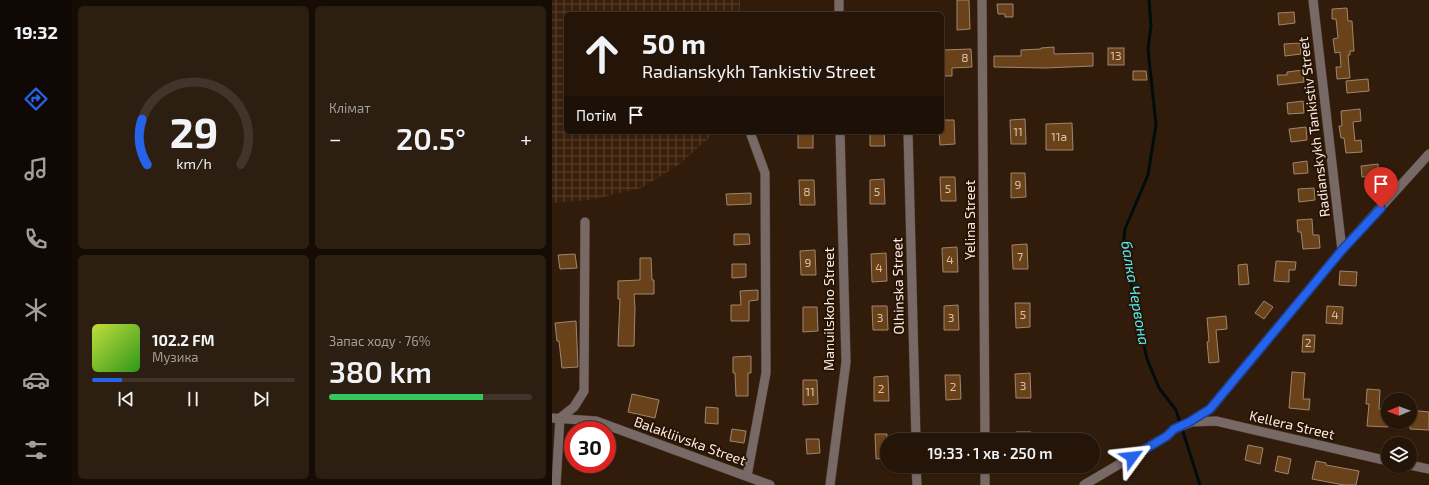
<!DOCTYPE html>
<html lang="uk">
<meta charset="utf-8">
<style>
:root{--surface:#251509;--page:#2d1e12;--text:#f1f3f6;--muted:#a39f9c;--line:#42342a;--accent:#2563eb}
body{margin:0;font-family:"Exo 2",sans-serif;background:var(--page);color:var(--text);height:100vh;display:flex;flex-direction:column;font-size:15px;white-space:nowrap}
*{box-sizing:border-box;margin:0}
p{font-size:13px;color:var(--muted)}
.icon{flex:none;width:22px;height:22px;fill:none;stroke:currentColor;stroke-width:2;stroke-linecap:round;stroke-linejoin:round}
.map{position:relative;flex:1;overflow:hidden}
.drawer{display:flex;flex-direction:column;gap:6px;padding:6px;background:#140c05;width:480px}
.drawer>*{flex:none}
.top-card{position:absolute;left:12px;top:12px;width:380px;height:122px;border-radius:6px;box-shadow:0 1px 3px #0004,0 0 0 1px var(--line);background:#251509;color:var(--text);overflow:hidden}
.needle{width:26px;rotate:269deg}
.controls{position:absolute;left:829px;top:393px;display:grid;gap:8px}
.controls a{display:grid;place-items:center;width:36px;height:36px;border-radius:50%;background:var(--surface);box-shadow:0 1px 3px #0004,0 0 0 1px var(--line);font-size:20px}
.speed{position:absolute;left:12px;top:421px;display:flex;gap:8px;font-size:20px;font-weight:700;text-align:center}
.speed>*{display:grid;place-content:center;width:52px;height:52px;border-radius:50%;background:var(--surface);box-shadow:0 1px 3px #0004,0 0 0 1px var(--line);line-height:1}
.speed .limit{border:6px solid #d22;background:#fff;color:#111}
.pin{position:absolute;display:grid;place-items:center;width:34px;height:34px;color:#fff;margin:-41px -17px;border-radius:50% 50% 50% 0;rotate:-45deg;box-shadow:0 0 4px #0007}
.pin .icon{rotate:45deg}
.me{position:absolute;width:44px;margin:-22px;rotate:60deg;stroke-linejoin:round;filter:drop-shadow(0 0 3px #0008)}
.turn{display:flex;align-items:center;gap:14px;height:84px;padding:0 12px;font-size:18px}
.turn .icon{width:52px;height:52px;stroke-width:2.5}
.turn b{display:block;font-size:28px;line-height:34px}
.then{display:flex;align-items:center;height:38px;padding:0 12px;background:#0003;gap:8px;font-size:15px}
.big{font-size:30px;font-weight:600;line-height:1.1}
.drawer .tile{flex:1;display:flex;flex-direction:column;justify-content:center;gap:6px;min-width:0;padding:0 14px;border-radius:6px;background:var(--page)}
.drawer .dial{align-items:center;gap:0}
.dial svg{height:104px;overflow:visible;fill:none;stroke:var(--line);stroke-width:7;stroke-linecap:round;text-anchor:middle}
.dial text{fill:var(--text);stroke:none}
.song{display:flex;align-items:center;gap:12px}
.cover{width:48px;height:48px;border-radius:6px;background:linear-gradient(135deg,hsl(70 70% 55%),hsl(110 70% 35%))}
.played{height:4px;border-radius:2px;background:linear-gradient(90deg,var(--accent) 15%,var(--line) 15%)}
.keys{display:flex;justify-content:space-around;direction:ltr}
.heat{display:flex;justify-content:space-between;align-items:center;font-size:22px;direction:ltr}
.charge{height:6px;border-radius:3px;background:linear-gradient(90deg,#34c759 76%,var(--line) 0)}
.drawer .tiles{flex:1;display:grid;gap:6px;grid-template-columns:repeat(2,1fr)}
.trip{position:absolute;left:328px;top:433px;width:220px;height:40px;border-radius:20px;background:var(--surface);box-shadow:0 1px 3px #0004,0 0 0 1px var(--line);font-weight:600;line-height:40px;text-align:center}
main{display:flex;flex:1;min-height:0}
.menu{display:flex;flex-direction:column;width:72px;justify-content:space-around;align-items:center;background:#0f0804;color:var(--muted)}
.menu .icon{width:28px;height:28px}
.menu .active{color:var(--accent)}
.menu b{font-size:18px;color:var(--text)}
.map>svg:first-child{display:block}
</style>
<main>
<nav class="menu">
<b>19:32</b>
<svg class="icon active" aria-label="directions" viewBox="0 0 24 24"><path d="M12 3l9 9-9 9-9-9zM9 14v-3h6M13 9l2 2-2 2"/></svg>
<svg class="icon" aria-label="music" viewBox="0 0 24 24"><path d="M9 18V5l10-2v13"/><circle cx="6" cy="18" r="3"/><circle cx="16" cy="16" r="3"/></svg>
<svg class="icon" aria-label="phone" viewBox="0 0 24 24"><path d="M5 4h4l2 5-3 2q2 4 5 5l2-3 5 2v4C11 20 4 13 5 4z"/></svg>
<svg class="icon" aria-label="climate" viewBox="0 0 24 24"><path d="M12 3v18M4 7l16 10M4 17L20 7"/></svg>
<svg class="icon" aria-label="car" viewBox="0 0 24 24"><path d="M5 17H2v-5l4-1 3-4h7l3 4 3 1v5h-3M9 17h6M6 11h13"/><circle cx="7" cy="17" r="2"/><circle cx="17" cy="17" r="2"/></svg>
<svg class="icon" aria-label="filters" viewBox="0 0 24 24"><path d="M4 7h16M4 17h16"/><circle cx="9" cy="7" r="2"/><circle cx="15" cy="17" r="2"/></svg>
</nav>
<section class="drawer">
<div class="tiles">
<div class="tile dial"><svg viewBox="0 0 100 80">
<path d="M14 69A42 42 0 1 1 86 69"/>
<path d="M14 69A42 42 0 0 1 10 34" stroke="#2563eb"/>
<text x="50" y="56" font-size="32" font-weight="700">29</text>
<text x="50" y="72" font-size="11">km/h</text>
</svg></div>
<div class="tile"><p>Клімат</p>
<div class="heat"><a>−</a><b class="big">20.5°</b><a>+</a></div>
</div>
<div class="tile">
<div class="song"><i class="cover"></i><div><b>102.2 FM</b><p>Музика</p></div></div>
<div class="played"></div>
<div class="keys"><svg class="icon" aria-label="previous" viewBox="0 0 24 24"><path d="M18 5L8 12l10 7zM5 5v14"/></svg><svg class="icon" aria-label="pause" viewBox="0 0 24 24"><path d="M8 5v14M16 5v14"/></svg><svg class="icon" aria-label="next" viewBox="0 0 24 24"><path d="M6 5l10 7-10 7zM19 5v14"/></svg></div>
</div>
<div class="tile"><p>Запас ходу · 76%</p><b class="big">380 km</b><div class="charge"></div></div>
</div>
</section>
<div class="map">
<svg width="877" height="485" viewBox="0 0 877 485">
<defs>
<pattern id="industrial-grid" width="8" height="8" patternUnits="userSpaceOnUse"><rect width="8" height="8" fill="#3a200b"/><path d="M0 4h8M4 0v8" fill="none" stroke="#57412e"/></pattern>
</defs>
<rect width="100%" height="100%" fill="#311c0c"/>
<polygon fill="url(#industrial-grid)" points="0,0 188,0 188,14 14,14 14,132 163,132 128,164 89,188 38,200 0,203"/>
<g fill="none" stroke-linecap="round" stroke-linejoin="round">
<polyline stroke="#000c0e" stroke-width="3" points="597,0 599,26 596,49 604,125 596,175 573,229 571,245 595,359 607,388 624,410 648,485"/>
</g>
<g fill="#6a4219" stroke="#9d8670">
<polygon points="405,0 417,0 418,29 405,30"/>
<polygon points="445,4 461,4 461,17 453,17 453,14 446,14"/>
<polygon points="795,8 796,21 800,21 802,51 798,51 798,55 796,55 798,78 785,79 784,67 789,67 788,52 783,53 781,39 786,38 784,19 780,19 780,9"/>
<polygon points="742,12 743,23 727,25 726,13"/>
<polygon points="748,43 749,54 733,56 732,44"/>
<polygon points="502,47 502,54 541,53 541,66 493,68 442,67 442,56 469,56 469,50 489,49 489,48"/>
<rect x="556" y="48" width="16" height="17"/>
<polygon points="419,49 420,67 400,68 400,76 390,76 390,50"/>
<polygon points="751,70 752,82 726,85 725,75 735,75 735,72"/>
<polygon points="581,71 594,71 595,80 581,80"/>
<polygon points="816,79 817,91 795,93 794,81"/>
<polygon points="751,101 752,113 736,114 735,103"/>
<polygon points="808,109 809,121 801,122 803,141 809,140 810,152 794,153 792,138 789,138 787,126 790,126 789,111"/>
<polygon points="473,119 474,144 459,144 458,120"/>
<polygon points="390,120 402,120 403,144 388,145 387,132 390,132"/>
<polygon points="520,123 521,150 494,150 494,124"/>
<polygon points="754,127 755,140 739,142 737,129"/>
<rect x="246" y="132" width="15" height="16"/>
<polygon points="318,132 332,132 333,146 318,146"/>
<polygon points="755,161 756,173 742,174 741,163"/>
<polygon points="826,164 827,176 810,177 809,166"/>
<polygon points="459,173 473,173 474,197 459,198"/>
<polygon points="388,177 403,177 404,201 389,201"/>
<polygon points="332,179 333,204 318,204 318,180"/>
<polygon points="247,180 262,180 263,205 248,205"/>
<polygon points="762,188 763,200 747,202 746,189"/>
<polygon points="199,193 199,204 175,205 174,194"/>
<polygon points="760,219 761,235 767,235 768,248 751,249 749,232 746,232 745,220"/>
<polygon points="182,234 197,234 198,244 182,245"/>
<polygon points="475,244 476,269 461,269 460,245"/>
<polygon points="405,247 406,272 391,272 390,248"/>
<polygon points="263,250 264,275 249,275 248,251"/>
<polygon points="334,253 335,281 320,282 319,254"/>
<polygon points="23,254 25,268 8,269 6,255"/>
<polygon points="88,258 99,258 100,280 102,280 102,294 82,294 83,308 82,346 66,346 68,299 66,299 66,281 88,280"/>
<polygon points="724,261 744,262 743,270 737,270 737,282 722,281"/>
<polygon points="180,264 194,264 194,277 180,278"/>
<polygon points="695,264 697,284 687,285 686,265"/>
<polygon points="788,271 805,272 804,286 787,285"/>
<polygon points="206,290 206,300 197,301 197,321 179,321 179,305 189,305 188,291"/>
<polygon points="712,301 721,307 712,319 703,313"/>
<polygon points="463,303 478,303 478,327 464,328"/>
<polygon points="406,305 407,330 392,330 392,306"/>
<polygon points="320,306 335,306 336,330 321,330"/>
<polygon points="775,306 791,307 790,324 774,323"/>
<polygon points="251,307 265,307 266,331 251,332"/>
<polygon points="674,316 675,329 664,330 667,362 657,363 655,342 657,341 655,318"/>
<polygon points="24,321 26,367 10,368 7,341 5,341 3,323"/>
<polygon points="751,335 763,335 762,352 750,352"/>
<polygon points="199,356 199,373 196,373 196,396 184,396 183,373 181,373 181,357"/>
<polygon points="740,372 753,373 751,399 758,399 757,410 737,408"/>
<polygon points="478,373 479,398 464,398 463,374"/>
<polygon points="393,375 408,375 409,399 394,400"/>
<polygon points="336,376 337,401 322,401 322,377"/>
<polygon points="251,380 265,380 266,404 251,405"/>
<polygon points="815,389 828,390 827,409 836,409 836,427 815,426 817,404 814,404"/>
<polygon points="80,394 107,400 103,418 76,412"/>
<polygon points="154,407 166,408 166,424 153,423"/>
<polygon points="858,410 877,412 877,430 858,429"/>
<polygon points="180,429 194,431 192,443 178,441"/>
<polygon points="464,432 479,432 479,440 465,440"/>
<polygon points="323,434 335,434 335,458 324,459"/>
<polygon points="254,439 267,439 268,453 255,454"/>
<polygon points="696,445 711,448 708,464 693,460"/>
<polygon points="726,456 739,459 736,474 723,471"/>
<polygon points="764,461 774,463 774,465 807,471 804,485 792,485 760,479"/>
</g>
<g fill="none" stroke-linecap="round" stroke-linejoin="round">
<defs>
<g id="street">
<polyline points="287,0 287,14"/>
<polyline points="430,0 433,440"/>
<polyline points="761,0 790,250"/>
<polyline points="356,132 364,440"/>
<polyline points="0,418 44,421 218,485"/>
<polyline points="639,422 664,421 836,461"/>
<polyline points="858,465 877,469"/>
<polyline points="364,466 365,485"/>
<polyline points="433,466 433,485"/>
<polyline points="195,476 214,373 213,173 198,132"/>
<polyline points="4,485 8,418 22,407 32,391 33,222"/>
<polyline points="278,485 294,362 288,132"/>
<polyline points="532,485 615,436 622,429 637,423 658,409 790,250 877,154"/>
</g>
</defs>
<use href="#street" stroke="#4d392a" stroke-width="10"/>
<use href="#street" stroke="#776966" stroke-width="9"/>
</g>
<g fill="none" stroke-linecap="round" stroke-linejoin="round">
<defs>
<polyline id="route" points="580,457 615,436 622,429 637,422 658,409 790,250 829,208"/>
</defs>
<use href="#route" stroke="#184099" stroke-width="10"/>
<use href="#route" stroke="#2563eb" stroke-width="7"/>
</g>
<g text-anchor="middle" stroke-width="4" stroke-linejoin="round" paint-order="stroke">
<g font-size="12" fill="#d7c2b0">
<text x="564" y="60">13</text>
<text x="413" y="62">8</text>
<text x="466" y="136">11</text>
<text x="507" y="141">11а</text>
<text x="466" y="189">9</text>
<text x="396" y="193">5</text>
<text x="255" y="196">8</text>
<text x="325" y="196">5</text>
<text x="468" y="261">7</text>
<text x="398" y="264">4</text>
<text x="256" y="267">9</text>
<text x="327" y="272">4</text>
<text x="471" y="319">5</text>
<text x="783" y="319">4</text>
<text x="328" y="322">3</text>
<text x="399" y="322">3</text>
<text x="756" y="347">2</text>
<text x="471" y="390">3</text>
<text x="401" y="391">2</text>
<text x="329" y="393">2</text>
<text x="258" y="396">11</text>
</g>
<g font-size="14" fill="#fbece2" stroke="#261304">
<text transform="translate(762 127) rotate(-97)" y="5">Radianskykh Tankistiv Street</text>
<text transform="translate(418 220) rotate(-90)" y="5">Yelina Street</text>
<text transform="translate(346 286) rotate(-91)" y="5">Olhinska Street</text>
<text transform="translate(277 309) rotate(-90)" y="5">Manuilskoho Street</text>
<text transform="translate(740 425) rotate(13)" y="5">Kellera Street</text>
<text transform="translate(138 441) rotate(20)" y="5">Balakliivska Street</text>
</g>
<g font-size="15" font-style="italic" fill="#53edfa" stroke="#261304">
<text transform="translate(583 293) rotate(80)" y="5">балка Червона</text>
</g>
</g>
</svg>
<div class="controls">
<a><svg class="needle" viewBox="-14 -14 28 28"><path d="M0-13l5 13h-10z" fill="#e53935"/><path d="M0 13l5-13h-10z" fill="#a39f9c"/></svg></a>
<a><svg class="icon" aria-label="layers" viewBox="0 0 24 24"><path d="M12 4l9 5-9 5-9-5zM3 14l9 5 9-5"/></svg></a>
</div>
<div class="speed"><div class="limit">30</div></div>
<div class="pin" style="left:829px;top:208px;background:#d93025"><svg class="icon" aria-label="arrive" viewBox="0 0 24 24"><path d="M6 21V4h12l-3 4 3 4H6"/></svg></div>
<svg class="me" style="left:580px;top:457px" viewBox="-20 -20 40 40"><path d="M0-17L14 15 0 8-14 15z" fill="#2563eb" stroke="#fff" stroke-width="4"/></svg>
<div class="trip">19:33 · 1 хв · 250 m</div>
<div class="top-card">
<div class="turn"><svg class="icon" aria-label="ahead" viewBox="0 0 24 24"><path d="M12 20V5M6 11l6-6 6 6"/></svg><div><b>50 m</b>Radianskykh Tankistiv Street</div></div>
<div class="then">Потім<svg class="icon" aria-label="arrive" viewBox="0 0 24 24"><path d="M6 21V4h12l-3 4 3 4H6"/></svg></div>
</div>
</div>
</main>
